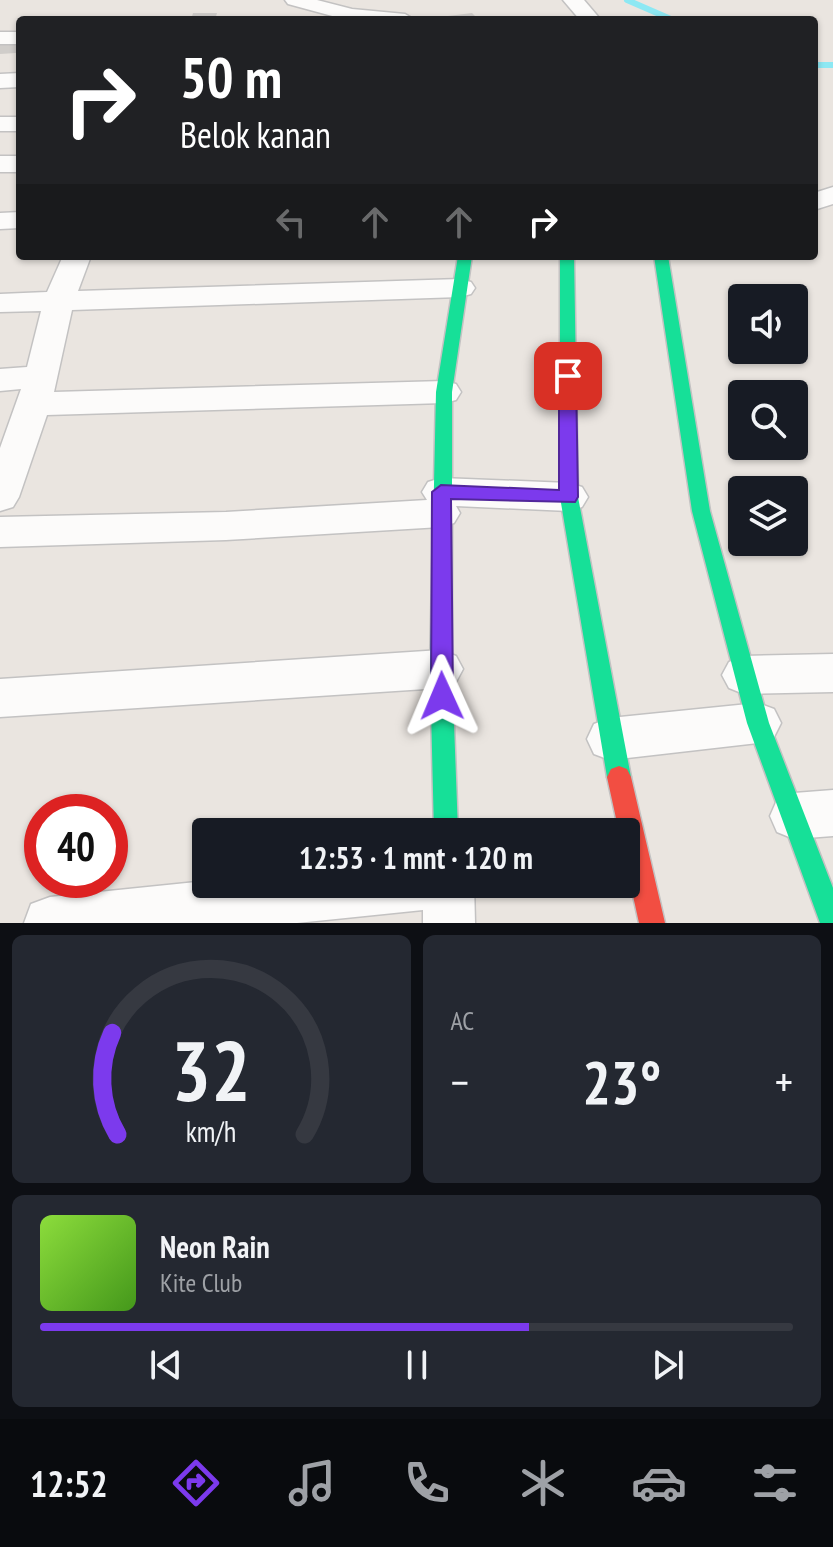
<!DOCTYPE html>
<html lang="id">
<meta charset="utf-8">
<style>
:root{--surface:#171b24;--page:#242831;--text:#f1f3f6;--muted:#9ea1a6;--line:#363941;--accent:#7c3aed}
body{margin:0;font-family:"PT Sans Narrow",sans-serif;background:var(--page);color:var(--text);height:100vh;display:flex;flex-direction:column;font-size:30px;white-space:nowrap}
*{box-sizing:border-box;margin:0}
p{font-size:26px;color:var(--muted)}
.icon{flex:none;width:44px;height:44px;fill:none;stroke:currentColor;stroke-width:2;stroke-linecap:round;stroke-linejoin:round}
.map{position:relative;height:923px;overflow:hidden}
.side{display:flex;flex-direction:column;gap:12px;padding:12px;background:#0d0f14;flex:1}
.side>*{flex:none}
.banner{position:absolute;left:16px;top:16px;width:802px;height:244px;border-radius:8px;box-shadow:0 2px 6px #0004;background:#202124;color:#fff;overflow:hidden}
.fabs{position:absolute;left:728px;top:284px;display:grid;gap:16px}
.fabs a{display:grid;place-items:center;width:80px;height:80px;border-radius:8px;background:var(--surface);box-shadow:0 2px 6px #0004;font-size:40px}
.speed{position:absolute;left:24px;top:794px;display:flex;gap:16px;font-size:40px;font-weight:700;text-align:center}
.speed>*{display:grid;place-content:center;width:104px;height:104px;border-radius:50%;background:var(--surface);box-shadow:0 2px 6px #0004;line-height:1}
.speed .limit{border:12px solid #d22;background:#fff;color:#111}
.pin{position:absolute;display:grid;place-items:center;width:68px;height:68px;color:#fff;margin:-34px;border-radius:16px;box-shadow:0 4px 12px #0006}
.me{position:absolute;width:88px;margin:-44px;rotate:359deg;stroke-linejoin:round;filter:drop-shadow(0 0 6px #0008)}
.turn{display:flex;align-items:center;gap:28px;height:168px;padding:0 32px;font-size:36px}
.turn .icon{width:104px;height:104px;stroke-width:2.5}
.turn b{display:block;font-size:56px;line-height:68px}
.lanes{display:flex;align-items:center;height:76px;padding:0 32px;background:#0003;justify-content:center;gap:40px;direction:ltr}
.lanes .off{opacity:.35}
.big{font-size:60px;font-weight:700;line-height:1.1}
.side .tile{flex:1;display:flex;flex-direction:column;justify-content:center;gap:12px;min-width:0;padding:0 28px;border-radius:12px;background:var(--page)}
.side .dial{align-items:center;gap:0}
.dial svg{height:208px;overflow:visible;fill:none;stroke:var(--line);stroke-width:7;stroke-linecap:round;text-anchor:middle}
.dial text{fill:var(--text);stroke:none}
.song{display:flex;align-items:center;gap:24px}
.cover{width:96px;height:96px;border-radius:12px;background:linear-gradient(135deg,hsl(90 70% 55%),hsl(100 70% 35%))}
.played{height:8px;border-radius:4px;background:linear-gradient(90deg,var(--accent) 65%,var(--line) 65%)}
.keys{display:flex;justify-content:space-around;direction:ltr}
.heat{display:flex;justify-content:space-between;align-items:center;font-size:44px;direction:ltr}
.side .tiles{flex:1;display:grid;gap:12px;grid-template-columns:1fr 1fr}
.tile:last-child{grid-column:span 2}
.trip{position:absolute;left:192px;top:818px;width:448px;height:80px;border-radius:8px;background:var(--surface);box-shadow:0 2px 6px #0004;font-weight:700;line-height:80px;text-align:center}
.tab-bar{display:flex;height:128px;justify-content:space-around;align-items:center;background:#090b0e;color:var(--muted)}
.tab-bar .icon{width:56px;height:56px}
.tab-bar .on{color:var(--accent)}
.tab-bar b{font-size:36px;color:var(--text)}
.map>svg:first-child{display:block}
</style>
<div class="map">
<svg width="833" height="923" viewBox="0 0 833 923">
<rect width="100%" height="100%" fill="#eae5e0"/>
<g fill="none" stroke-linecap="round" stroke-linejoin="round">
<g stroke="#8de8f3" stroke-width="6">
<polyline points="627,0 673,20"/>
<polyline points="814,65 833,65"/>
</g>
</g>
<g fill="#d0cdca">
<polygon points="193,13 217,13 215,20 191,20"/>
<polygon points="472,13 479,20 452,20 448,16"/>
<polygon points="20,44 16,53 0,54 0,45"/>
</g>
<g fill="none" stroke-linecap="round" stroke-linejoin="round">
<defs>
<g id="street">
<polygon points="285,0 317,0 352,9 405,14 415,20 347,20 288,4"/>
<polygon points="563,0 584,0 601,20 580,20"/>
<rect x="0" y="32" width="20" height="12"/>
<polygon points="20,73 20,87 0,88 0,74"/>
<rect x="0" y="117" width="20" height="14"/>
<rect x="0" y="156" width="20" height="16"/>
<polygon points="833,187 833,204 814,210 814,193"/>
<polygon points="20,212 20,228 0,229 0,213"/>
<polygon points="63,256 91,256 78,291 460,279 471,282 475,288 471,294 460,297 72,310 54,392 444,381 456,384 461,392 456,400 444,403 47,415 19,497 13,507 0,511 0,448 21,389 0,391 0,369 27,367 41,311 0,312 0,294 47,292"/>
<polygon points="441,478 569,483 582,487 588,497 582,507 569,511 456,506 460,513 454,523 441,527 226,540 0,547 0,517 226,512 427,500 422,492 428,482"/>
<polygon points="441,650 456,656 463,669 456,682 441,688 0,717 0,679"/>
<polygon points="833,654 833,692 744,694 729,688 722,675 729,662 744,656"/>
<polygon points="758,703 774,709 781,723 774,737 758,743 610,760 594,754 587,739 594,724 610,718"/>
<polygon points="833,790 833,836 794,839 777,832 770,816 777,800 794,793"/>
<polygon points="206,881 206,884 474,884 475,923 423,923 423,910 297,923 24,923 31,904 50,897"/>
</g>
<g id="fast">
<polygon points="458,256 472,256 452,392 452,669 458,832 434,832 430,669 436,392"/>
<polygon points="560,256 574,256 578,497 631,777 627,785 619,788 611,785 607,777 560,497"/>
<polygon points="654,256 668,256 710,511 769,723 833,888 833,923 820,923 747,723 692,511"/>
</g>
<polygon id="jam" points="619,766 627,769 631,777 665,923 639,923 626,864 626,832 619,832 607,777 611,769"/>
</defs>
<use href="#street" stroke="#c3c2c2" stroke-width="3"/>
<use href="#fast" stroke="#c3c2c2" stroke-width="3"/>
<use href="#jam" stroke="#c3c2c2" stroke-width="3"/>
<use href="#street" fill="#fcfbfa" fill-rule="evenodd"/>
<use href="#fast" fill="#16e098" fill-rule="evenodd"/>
<use href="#jam" fill="#f24e42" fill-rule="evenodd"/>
</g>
<polygon fill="#7c3aed" stroke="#51269a" stroke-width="2" points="568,371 576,376 578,497 575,502 451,499 453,696 450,703 442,706 434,703 431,696 432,492 441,485 559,490 559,376"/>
</svg>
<div class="fabs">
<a><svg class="icon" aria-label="sound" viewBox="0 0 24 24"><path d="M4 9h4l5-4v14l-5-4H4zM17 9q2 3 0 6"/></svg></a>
<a><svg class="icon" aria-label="search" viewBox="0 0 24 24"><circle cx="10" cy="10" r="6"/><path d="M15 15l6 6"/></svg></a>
<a><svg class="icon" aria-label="layers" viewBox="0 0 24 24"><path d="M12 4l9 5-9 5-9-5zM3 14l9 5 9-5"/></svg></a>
</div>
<div class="speed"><div class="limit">40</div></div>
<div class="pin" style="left:568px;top:376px;background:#d93025"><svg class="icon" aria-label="arrive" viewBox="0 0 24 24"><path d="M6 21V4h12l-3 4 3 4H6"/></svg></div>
<svg class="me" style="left:442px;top:696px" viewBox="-20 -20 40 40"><path d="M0-17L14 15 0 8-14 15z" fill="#7c3aed" stroke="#fff" stroke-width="4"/></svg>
<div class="trip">12:53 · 1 mnt · 120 m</div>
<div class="banner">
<div class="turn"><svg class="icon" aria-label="right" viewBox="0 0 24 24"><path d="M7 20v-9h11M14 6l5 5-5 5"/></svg><div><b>50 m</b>Belok kanan</div></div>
<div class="lanes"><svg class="icon off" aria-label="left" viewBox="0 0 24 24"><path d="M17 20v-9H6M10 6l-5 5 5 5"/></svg><svg class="icon off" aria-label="ahead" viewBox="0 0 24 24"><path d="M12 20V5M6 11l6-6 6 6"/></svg><svg class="icon off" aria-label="ahead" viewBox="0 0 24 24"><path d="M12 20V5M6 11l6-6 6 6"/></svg><svg class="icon" aria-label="right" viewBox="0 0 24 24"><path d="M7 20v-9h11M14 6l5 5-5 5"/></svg></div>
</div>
</div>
<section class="side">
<div class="tiles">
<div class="tile dial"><svg viewBox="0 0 100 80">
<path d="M14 69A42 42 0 1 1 86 69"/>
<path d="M14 69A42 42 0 0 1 12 30" stroke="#7c3aed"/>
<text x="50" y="56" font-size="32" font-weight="700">32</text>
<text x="50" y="72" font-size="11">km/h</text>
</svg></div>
<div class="tile"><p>AC</p>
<div class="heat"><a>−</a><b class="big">23°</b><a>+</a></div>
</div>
<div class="tile">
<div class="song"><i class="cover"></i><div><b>Neon Rain</b><p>Kite Club</p></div></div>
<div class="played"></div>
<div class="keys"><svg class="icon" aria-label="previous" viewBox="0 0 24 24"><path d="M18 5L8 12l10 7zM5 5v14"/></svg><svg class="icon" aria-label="pause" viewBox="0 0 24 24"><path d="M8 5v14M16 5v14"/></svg><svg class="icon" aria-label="next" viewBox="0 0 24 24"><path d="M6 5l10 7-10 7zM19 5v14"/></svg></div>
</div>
</div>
</section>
<nav class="tab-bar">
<b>12:52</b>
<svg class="icon on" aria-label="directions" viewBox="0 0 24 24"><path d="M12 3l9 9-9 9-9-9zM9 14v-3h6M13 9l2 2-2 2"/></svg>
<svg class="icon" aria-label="music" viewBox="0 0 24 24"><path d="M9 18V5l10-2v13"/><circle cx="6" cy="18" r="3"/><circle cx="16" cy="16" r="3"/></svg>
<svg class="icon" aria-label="phone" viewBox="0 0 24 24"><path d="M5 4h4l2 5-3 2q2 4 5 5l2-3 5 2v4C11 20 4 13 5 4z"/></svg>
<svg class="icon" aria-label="climate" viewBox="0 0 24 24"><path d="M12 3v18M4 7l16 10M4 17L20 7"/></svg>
<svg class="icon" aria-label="car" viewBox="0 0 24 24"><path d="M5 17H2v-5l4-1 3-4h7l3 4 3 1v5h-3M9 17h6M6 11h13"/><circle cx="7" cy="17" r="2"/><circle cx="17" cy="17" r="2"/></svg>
<svg class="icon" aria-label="filters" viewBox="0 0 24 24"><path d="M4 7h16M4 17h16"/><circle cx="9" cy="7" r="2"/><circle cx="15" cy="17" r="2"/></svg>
</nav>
